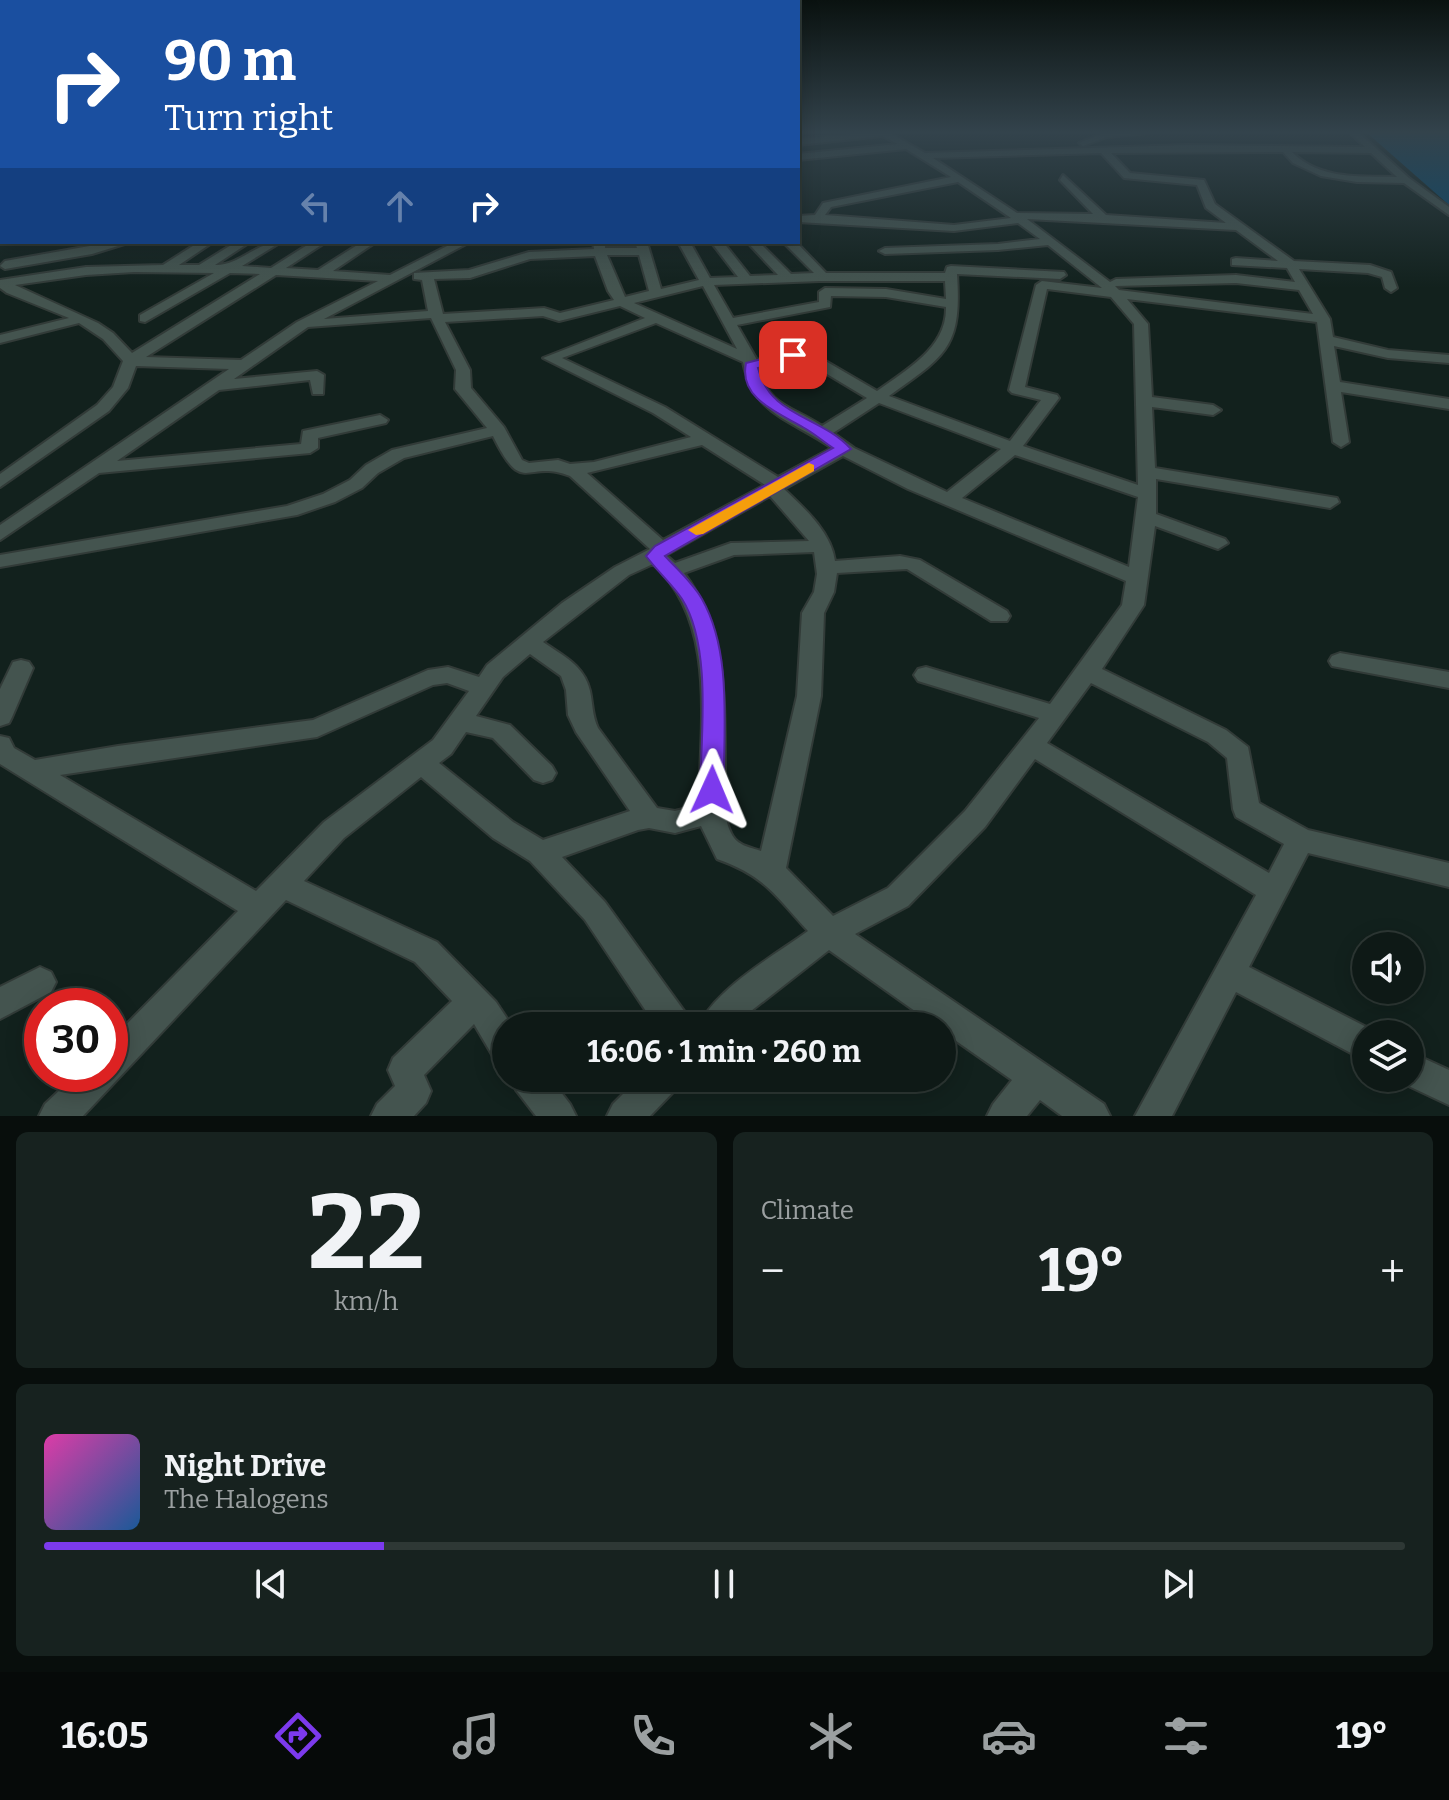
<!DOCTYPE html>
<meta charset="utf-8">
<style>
:root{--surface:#0e1916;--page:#17221f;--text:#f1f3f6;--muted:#9ba0a1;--line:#2e3835;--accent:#7c3aed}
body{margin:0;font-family:Bitter,serif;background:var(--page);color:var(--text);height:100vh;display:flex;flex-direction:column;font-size:30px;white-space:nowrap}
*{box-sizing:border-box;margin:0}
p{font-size:26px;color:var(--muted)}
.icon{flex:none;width:44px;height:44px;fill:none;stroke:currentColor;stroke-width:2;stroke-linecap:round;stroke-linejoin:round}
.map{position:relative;height:1116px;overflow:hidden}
.side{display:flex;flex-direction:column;gap:16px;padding:16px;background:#080e0c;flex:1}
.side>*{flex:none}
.hud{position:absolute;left:0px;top:0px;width:800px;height:244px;box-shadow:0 4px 20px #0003,0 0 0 2px var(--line);background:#1a4fa0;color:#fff;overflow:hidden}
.fabs{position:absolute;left:1352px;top:932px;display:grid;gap:16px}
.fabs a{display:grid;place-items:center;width:72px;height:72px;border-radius:50%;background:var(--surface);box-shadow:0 4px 20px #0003,0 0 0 2px var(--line);font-size:40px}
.speed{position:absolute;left:24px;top:988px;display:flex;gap:16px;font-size:40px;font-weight:700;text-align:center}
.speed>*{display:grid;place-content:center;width:104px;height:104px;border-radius:50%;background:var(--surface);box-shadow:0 4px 20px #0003,0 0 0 2px var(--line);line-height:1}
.speed .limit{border:12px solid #d22;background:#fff;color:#111}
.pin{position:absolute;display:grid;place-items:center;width:68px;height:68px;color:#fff;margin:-34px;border-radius:16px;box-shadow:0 4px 12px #0006}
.me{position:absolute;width:88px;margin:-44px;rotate:1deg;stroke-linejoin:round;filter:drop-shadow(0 0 6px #0008)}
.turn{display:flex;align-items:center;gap:28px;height:168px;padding:0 32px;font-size:36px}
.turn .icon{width:104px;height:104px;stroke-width:2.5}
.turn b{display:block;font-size:56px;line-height:68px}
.lanes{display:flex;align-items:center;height:76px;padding:0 32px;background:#0003;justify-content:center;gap:40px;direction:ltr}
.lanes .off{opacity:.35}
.big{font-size:60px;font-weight:700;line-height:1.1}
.side .card{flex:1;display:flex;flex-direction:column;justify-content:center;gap:12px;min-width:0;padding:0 28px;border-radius:12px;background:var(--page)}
.side .dial{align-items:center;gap:0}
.dial b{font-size:104px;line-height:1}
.song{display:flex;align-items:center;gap:24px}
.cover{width:96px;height:96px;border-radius:12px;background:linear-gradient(135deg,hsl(320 70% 55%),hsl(210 70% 35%))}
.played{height:8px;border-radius:4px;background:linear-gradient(90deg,var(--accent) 25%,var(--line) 25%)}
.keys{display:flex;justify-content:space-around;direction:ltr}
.heat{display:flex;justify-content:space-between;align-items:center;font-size:44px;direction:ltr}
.side .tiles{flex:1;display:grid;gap:16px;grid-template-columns:1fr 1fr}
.card:last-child{grid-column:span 2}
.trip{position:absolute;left:492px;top:1012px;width:464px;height:80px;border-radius:40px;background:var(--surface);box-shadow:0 4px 20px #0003,0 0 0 2px var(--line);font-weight:700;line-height:80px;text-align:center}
.menu{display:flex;height:128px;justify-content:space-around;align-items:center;background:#060a09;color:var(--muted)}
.menu .icon{width:56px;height:56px}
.menu .selected{color:var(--accent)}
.menu b{font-size:36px;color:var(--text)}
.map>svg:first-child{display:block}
</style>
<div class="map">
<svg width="1449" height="1116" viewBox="0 0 1449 1116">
<rect width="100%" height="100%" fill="#12211d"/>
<polygon fill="#044970" points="1366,132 1449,132 1449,205"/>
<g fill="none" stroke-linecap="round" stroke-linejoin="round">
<defs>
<g id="minor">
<path d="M873 132H888L925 153 1188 145 1365 147 1349 132H1358L1409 178 1449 207V215L1404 183 1357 182 1321 176 1293 163 1283 152 1111 153 1130 173 1204 180 1215 204 1294 261 1370 265 1391 272 1397 288 1391 292 1385 288 1382 277 1368 273 1299 269 1330 319 1333 337 1388 350 1449 355V363L1388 358 1334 346 1340 382 1449 399V409L1341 392 1349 442 1341 447 1333 442 1317 322 1127 299 1148 324 1152 397 1213 405 1221 410 1213 415 1152 407 1155 468 1337 498 1339 502 1330 508 1156 479V514L1225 539 1228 543 1218 549 1155 526 1144 605 1102 669 1226 730 1248 747 1259 803 1308 830 1449 863V887L1308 853 1249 967 1378 1033 1366 1034V1061L1236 992 1172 1116H1135L1256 895 1035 759 985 827 908 906 855 934 1104 1104 1110 1116H1062L1040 1100 1027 1116H987L993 1104 1012 1080 942 1031V1026H936L829 950 751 1011 737 1026H699C715 989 775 955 808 931 775 895 765 876 717 859L701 826 675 833 649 828 638 830 562 857 605 902 687 1015 691 1026H656L585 920 530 861 493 838 421 777 344 838 304 881 437 942 496 1002 512 1026H506V1062L494 1058 474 1024 424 1075 431 1091 426 1103 414 1116H371L377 1104 395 1086 388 1070 393 1058 452 1001 415 962 286 900 83 1116H39L45 1104 77 1074H110V1041L238 911 0 764V736L9 738 14 748 35 760 118 746 313 720 428 670 448 667 479 677 487 665 562 603 615 567 650 549 570 476C525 458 524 499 493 436L404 458 378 473 362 488 335 502 297 515 0 567V555L287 506 323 494 350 480 366 465 392 450 487 428 455 389 456 370 431 318 308 327 234 379 317 371 324 375 323 394H313L310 380 219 390 117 461 301 444 303 431 380 415 388 420 386 423 318 438V448L310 453 99 473 0 540V525L229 369 136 366 128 388 109 411 0 487V474L97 405 113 387 123 361 103 339 79 323 0 343V335L69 318 7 293 0 288V280L86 267 163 265 199 242H213L179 265H199L236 242H250L215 265C239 266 256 242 281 242L242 266 271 268 312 242H326L286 268 318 270 362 242H376L333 271 390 275 455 242H470L324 319 428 311 422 280 414 279V273L469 270 529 252 594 249 593 242H605V248H637L635 242H647L661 289 699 280 678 242H690L710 278 738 277 711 242H723L750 276 778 275 747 242H759L791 274 814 273 783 242H796L826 273H945L947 267 951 266 1064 272 1066 275 1060 279 957 274C962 348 946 355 889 396L1010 441 1041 400 1012 393 1009 390 1036 285 1042 281 1102 288 1048 245 998 250 885 254 879 251 885 248 998 244 1040 239 1018 223 954 231 798 222V216L815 215 823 203 951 177 906 149 798 160V154L898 144 882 136 798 145V139ZM1292 152 1371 153 1397 177C1361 176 1319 180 1292 152ZM1101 153 1124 178 1197 185 1206 208 1226 223 1106 215 1063 175 1060 180 1093 214 1017 213 933 158ZM958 182 1011 218 954 225 825 215 831 207ZM1027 219 1236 230 1278 261 1236 258 1232 259V265L1287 268 1295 282 1236 275 1116 279 1110 282ZM607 255H639L649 291 625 297ZM595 256 608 291 614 300 560 313 544 308 443 314 434 279 470 278 530 259ZM134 272 214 273 140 315V321L145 322 230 273 260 274 132 353 113 333 98 323 15 285 86 275ZM276 275 378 281 297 322 241 360 146 357ZM820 281H945L946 299 886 289 825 288 819 292V302L733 318 714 285ZM1236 283 1299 290 1313 314 1119 290 1115 286ZM703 286 737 349 634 303ZM1047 289 1111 297 1134 324 1138 485 1023 446 1059 398 1057 395 1025 387ZM831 296 886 297 946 307C947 348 906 370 877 391L810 352 793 351 757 360 737 325 830 307ZM620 306 645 318 543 358 653 413 691 437 594 462 570 464 558 460 529 463 522 460 504 427 471 388 470 370 445 322 543 316 559 321ZM656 323 743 362C754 416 791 419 832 448L778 477 665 407 562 358ZM793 359H802L867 398 822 426C793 406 768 407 759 368ZM879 403 1001 449 947 492 854 448 833 433ZM702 445 765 485 663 540 587 473ZM1015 455 1138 497 1129 567 962 498ZM843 456 908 489 1126 581 1122 605 1050 704 926 667 918 669 914 675 918 681 1039 718 965 811 888 888 833 916 786 868 821 696 824 613 834 592 837 573 907 569 991 621H1007L1010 616 1007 611 920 560 900 556 835 561C831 532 805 509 784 489ZM770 496 809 541 731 543 675 563 666 555ZM814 552 817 574 814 592 802 613 797 696 761 851C750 847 737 846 731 833 722 815 725 792 725 773 724 700 729 634 684 573L734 555ZM653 564C718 621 700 728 699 805L675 811 657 808 598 728C592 715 593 705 590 691 584 665 563 656 543 642L629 575ZM530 654 561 676 566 690 568 715 576 732 630 811 543 840 513 822 439 763 451 754 466 732 493 738 534 780 543 783 552 780 556 773 552 766 510 725 476 716 503 677ZM447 683 469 691 433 740 324 822 256 891 60 775 317 737 433 685ZM1091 683 1208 742 1227 758 1233 809 1236 817 1284 844 1269 873 1047 743Z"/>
<polygon points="1106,132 1156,132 1107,137 1083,146 1079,143"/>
<rect x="0" y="145" width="2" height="6"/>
<rect x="0" y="168" width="2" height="6"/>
<rect x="0" y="201" width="2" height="6"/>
<polygon points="112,242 131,242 92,254 5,269 0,266 5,261"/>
<polygon points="1340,653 1449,672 1449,688 1332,666 1329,661 1332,656"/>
<polygon points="21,660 29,662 33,668 12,717 9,723 0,726 0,689 13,662"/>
<polygon points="40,967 51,972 56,982 51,992 0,1019 0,987"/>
<polygon points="1410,1052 1449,1070 1449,1105 1398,1081 1397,1078 1410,1078"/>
<polygon points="511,1078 550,1078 570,1104 576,1116 536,1116 516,1090"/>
<polygon points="639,1078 680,1078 675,1090 650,1116 607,1116 613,1104"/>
</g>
</defs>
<use href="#minor" stroke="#323b38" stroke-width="4"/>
<use href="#minor" fill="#44544f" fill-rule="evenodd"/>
</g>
<linearGradient id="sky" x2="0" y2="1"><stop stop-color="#0a1210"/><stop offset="0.46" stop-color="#33434c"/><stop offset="1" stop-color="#33434c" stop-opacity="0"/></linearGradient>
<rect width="1449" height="288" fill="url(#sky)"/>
<path fill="#7c3aed" stroke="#51269a" stroke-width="2" d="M793 351 799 355 797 357 758 368C770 417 820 415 851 449L665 556C677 569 693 583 702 599 733 654 723 729 724 790L720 797 712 800 703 797 700 790C701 737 712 646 682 599 672 584 657 571 646 556L655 546 833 448C824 442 816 435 806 429 782 414 738 400 746 363Z"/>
<polygon fill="#f59e0b" points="809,463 814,465 814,471 703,534 696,535 688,530"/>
</svg>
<div class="fabs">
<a><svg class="icon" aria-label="sound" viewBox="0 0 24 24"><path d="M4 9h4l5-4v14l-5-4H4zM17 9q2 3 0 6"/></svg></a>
<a><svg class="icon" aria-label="layers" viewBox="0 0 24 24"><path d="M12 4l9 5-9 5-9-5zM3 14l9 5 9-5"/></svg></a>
</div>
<div class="speed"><div class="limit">30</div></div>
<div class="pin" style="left:793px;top:355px;background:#d93025"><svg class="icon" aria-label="arrive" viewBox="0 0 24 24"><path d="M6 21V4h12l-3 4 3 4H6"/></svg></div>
<svg class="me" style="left:712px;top:790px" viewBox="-20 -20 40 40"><path d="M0-17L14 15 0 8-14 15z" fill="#7c3aed" stroke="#fff" stroke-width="4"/></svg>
<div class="trip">16:06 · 1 min · 260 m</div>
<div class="hud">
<div class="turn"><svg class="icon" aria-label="right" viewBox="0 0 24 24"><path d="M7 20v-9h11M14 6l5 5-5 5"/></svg><div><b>90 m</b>Turn right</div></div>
<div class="lanes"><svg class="icon off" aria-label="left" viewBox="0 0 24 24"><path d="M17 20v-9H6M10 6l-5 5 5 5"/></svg><svg class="icon off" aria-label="ahead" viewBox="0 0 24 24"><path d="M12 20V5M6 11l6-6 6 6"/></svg><svg class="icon" aria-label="right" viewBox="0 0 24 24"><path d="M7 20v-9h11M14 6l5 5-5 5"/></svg></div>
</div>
</div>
<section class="side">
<div class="tiles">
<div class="card dial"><b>22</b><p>km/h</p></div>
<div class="card"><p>Climate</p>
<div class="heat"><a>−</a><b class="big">19°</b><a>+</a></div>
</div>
<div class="card">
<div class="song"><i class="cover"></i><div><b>Night Drive</b><p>The Halogens</p></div></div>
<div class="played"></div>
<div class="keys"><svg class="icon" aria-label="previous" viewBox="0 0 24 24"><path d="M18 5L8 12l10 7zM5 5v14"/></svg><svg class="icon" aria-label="pause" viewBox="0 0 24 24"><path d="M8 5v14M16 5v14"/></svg><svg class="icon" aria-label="next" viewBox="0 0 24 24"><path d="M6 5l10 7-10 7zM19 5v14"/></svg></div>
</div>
</div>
</section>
<nav class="menu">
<b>16:05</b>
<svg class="icon selected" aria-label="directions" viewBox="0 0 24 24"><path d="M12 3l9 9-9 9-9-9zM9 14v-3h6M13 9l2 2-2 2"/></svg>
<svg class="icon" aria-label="music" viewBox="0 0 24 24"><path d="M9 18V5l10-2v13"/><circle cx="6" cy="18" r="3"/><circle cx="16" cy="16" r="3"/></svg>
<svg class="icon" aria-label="phone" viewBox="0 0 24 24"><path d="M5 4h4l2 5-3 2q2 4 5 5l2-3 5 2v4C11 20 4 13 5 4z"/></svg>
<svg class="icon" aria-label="climate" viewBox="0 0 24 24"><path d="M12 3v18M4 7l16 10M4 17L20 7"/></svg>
<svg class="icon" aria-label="car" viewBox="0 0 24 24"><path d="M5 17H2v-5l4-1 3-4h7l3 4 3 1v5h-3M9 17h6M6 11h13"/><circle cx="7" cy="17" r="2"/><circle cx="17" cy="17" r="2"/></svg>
<svg class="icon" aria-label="filters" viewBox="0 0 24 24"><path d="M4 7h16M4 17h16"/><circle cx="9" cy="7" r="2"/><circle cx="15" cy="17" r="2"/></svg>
<b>19°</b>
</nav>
